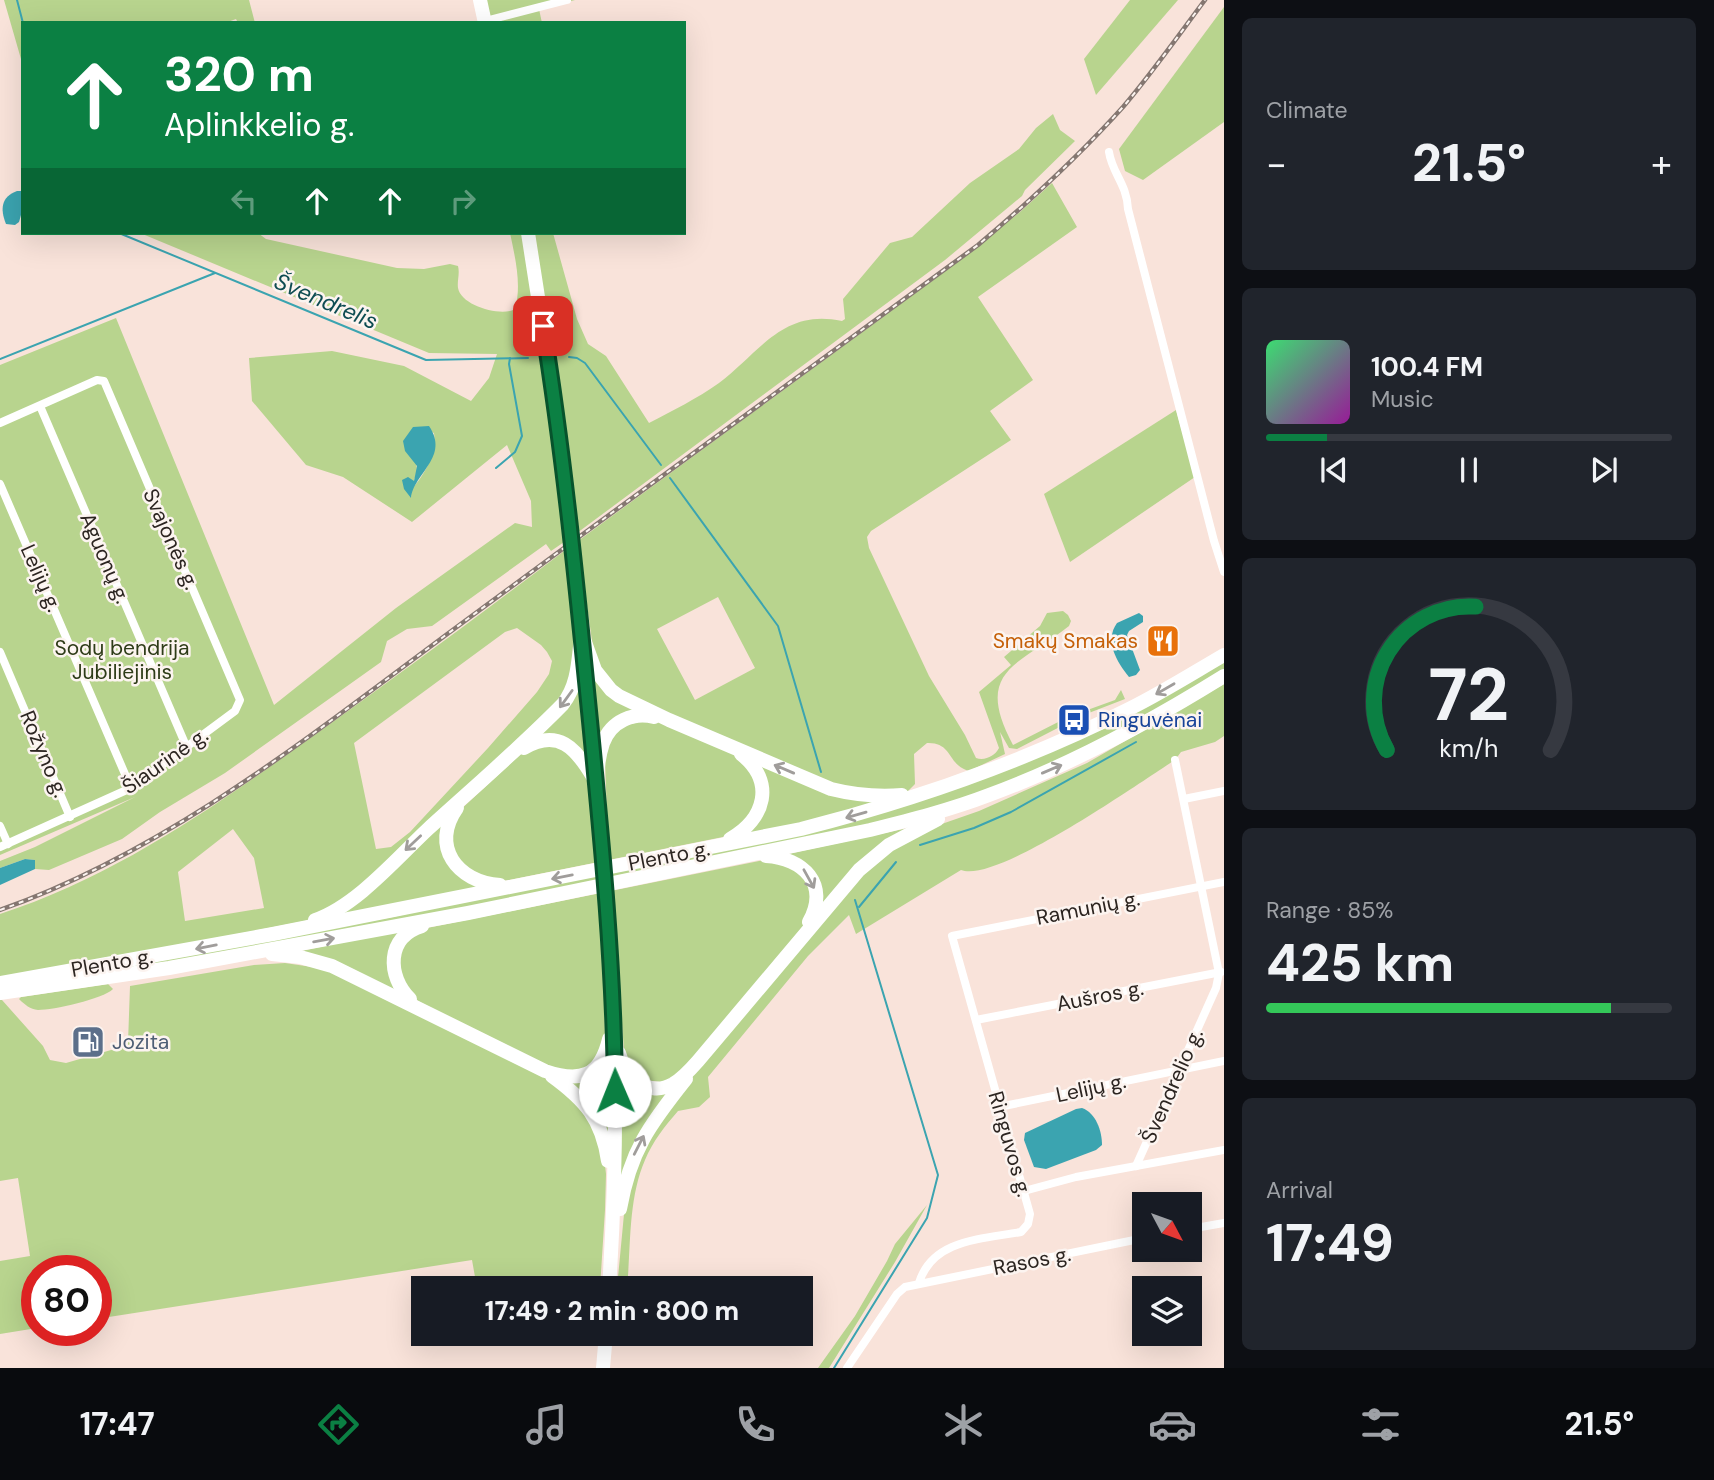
<!DOCTYPE html>
<meta charset="utf-8">
<style>
:root{--surface:#171b24;--page:#20242c;--text:#f1f3f6;--muted:#9ea1a6;--line:#363941;--accent:#0b8043}
body{margin:0;font-family:"DM Sans",sans-serif;background:var(--page);color:var(--text);height:100vh;display:flex;flex-direction:column;font-size:26px;white-space:nowrap}
*{box-sizing:border-box;margin:0}
p{font-size:23px;color:var(--muted)}
.icon{flex:none;width:38px;height:38px;fill:none;stroke:currentColor;stroke-width:2;stroke-linecap:round;stroke-linejoin:round}
.map{position:relative;flex:1;overflow:hidden}
.panel{display:flex;flex-direction:column;gap:18px;padding:18px;background:#0d0f14;width:490px}
.panel>*{flex:none}
.banner{position:absolute;left:21px;top:21px;width:665px;height:214px;border-radius:0px;box-shadow:0 7px 28px #0002;background:#0b8043;color:#fff;overflow:hidden}
.needle{width:46px;rotate:131deg}
.buttons{position:absolute;left:1132px;top:1192px;display:grid;gap:14px}
.buttons a{display:grid;place-items:center;width:70px;height:70px;border-radius:0px;background:var(--surface);box-shadow:0 7px 28px #0002;font-size:35px}
.speed{position:absolute;left:21px;top:1255px;display:flex;gap:14px;font-size:35px;font-weight:700;text-align:center}
.speed>*{display:grid;place-content:center;width:91px;height:91px;border-radius:50%;background:var(--surface);box-shadow:0 7px 28px #0002;line-height:1}
.speed .limit{border:10px solid #d22;background:#fff;color:#111}
.pin{position:absolute;display:grid;place-items:center;width:60px;height:60px;color:#fff;margin:-30px;border-radius:14px;box-shadow:0 4px 10px #0006}
.me{position:absolute;width:77px;margin:-38px;rotate:359deg;stroke-linejoin:round;filter:drop-shadow(0 0 5px #0008)}
.turn{display:flex;align-items:center;gap:24px;height:147px;padding:0 28px;font-size:32px}
.turn .icon{width:91px;height:91px;stroke-width:2.5}
.turn b{display:block;font-size:49px;line-height:60px}
.lanes{display:flex;align-items:center;height:66px;padding:0 28px;background:#0003;justify-content:center;gap:35px;direction:ltr}
.lanes .off{opacity:.35}
.big{font-size:52px;font-weight:800;line-height:1.1}
.panel .tile{flex:1;display:flex;flex-direction:column;justify-content:center;gap:10px;min-width:0;padding:0 24px;border-radius:10px;background:var(--page)}
.panel .dial{align-items:center;gap:0}
.dial svg{height:182px;overflow:visible;fill:none;stroke:var(--line);stroke-width:7;stroke-linecap:round;text-anchor:middle}
.dial text{fill:var(--text);stroke:none}
.song{display:flex;align-items:center;gap:21px}
.cover{width:84px;height:84px;border-radius:10px;background:linear-gradient(135deg,hsl(140 70% 55%),hsl(300 70% 35%))}
.played{height:7px;border-radius:4px;background:linear-gradient(90deg,var(--accent) 15%,var(--line) 15%)}
.keys{display:flex;justify-content:space-around;direction:ltr}
.heat{display:flex;justify-content:space-between;align-items:center;font-size:38px;direction:ltr}
.charge{height:10px;border-radius:5px;background:linear-gradient(90deg,#34c759 85%,var(--line) 0)}
.trip{position:absolute;left:411px;top:1276px;width:402px;height:70px;border-radius:0px;background:var(--surface);box-shadow:0 7px 28px #0002;font-weight:800;line-height:70px;text-align:center}
.tabs{display:flex;height:112px;justify-content:space-around;align-items:center;background:#090b0e;color:var(--muted)}
.tabs .icon{width:49px;height:49px}
.tabs .current{color:var(--accent)}
.tabs b{font-size:32px;color:var(--text)}
main{display:flex;flex:1;min-height:0}
.map>svg:first-child{display:block}
</style>
<main>
<div class="map">
<svg width="1224" height="1368" viewBox="0 0 1224 1368">
<rect width="100%" height="100%" fill="#f9e3da"/>
<g fill="#b8d48e" fill-rule="evenodd">
<polygon points="4,0 249,0 255,23 238,23 236,19 225,23 23,23 23,66"/>
<polygon points="486,0 575,0 539,9 542,23 492,23"/>
<polygon points="1130,0 1178,0 1096,95 1084,59"/>
<polygon points="1224,7 1224,122 1143,180 1125,171 1119,149"/>
<path d="M1053 114 1060 130 1075 141 1025 190 1022 196 945 260 577 533 548 320 533 233H553L577 319 588 344 606 356 649 423C672 411 698 398 719 383 760 352 783 308 842 321L845 319 843 299 890 243 912 237 970 183 1019 149 1036 128Z"/>
<path d="M1052 183 1077 227 978 297 1033 380 990 411 1011 440 871 531 867 537 869 548 929 676 965 735 976 758C985 761 995 756 999 748L979 692 1011 665 1004 657 1040 626 1047 613 1063 611 1068 615 1071 621 1069 626C1018 666 973 670 1013 745L1068 717 1115 700 1121 690 1125 699 1081 716 1017 749 1009 748 1000 732 1005 754 969 771C947 765 953 742 927 743L914 754 915 784 908 791H846L622 693 603 677 593 648 578 541 940 275 1020 212ZM718 597 755 668 695 700 657 629Z"/>
<path d="M140 233H258L266 239 397 268 424 269 450 264 458 266C460 274 457 281 458 288 461 306 502 317 515 309 522 285 515 257 510 233H523L547 380 567 540 551 551 546 544 432 626 407 629 387 641 381 662 225 773 160 812 122 839 49 870 35 869V860L25 859 0 868V861L35 847 135 797 0 855V365L116 318 274 705 396 608 515 523 532 527 531 501 507 445 412 522 343 477 306 465 252 401 249 358 332 351 404 366 471 401 489 378 497 354 429 353ZM413 427H419L434 433C437 454 425 474 411 490L417 471Z"/>
<polygon points="1176,410 1195,477 1070,562 1044,494"/>
<path d="M568 548 576 647 567 693 364 885 324 913 305 921 0 980V914C117 876 218 804 316 734 401 673 485 611 568 548ZM517 628 541 645 547 652 552 661 549 674 537 692 488 748 410 832 391 847 376 849 354 743 505 632ZM233 829 254 858 264 908 185 921 178 872Z"/>
<polygon points="1224,659 1224,671 1165,707 1011,783 866,828 317,937 127,970 0,987 393,917 958,787"/>
<polygon points="590,670 641,712 598,747"/>
<polygon points="581,680 590,763 580,751 533,738"/>
<path d="M1224 684V736L1215 742 1181 752 1175 760C1139 783 996 884 961 870L856 934 849 915 808 956 708 1077 710 1097 699 1107 678 1111C665 1126 653 1141 645 1160 628 1199 631 1247 627 1288H617L626 1193 639 1152 700 1065 854 880 891 848 936 826 979 811 1087 763Z"/>
<path d="M650 719C674 729 746 750 755 774 759 783 757 798 758 807L733 835 504 881H492L458 864 450 837 458 812 524 751 535 745H560L586 774 595 822 608 843 605 761 606 748 617 728Z"/>
<polygon points="753,759 881,802 814,820 743,836 759,819"/>
<polygon points="445,819 443,845 483,887 327,919"/>
<polygon points="917,826 820,911 821,893 788,854"/>
<polygon points="764,860 799,869 814,895 806,923 687,1068 668,1083 637,1079 624,1050 613,909 603,910 605,1042 594,1066 562,1073 426,1006 412,997 397,965 405,942 427,928"/>
<polygon points="408,929 399,937 398,994 296,952"/>
<polygon points="285,963 326,969 541,1073 575,1096 603,1147 606,1174 605,1210 600,1288 477,1288 472,1260 96,1319 96,1270 37,1270 37,1328 0,1334 0,1261 30,1256 18,1178 0,1181 0,1000 2,1000 43,1046 50,1060 66,1063 125,1046 128,1043 130,986 254,965"/>
<path d="M108 984 113 989C103 999 53 1010 38 1010 30 1009 25 1005 19 999L21 997Z"/>
<polygon points="609,1059 610,1144 564,1080"/>
<polygon points="620,1068 628,1079 673,1089 620,1184"/>
<polygon points="927,1205 895,1262 829,1368 818,1368 855,1316 887,1261 895,1244"/>
</g>
<g fill="#3ba4b0">
<path d="M17 191H23V208L19 222 15 225 6 224C0 209 1 197 17 191Z"/>
<path d="M429 426C450 457 414 473 411 498L404 489 402 480 408 477 414 481 417 466 405 451 403 441 413 427Z"/>
<path d="M1139 613 1143 616V622L1129 631 1127 635 1140 670 1136 675 1129 677C1117 662 1104 641 1117 623Z"/>
<polygon points="25,859 35,860 35,869 0,885 0,868"/>
<path d="M1082 1108C1096 1113 1102 1131 1102 1145L1096 1150 1046 1169 1034 1167 1024 1140 1025 1133 1076 1109Z"/>
</g>
<g fill="none" stroke-linecap="round" stroke-linejoin="round">
<g stroke="#3ba4b0" stroke-width="2">
<polyline points="17,0 23,23"/>
<polyline points="119,233 426,360 528,358"/>
<polyline points="569,357 577,358 585,363 661,465"/>
<polyline points="0,359 215,273"/>
<polyline points="496,468 515,452 522,436 509,364 510,358"/>
<polyline points="670,478 778,626 821,772"/>
<polyline points="920,845 974,828 1011,812 1136,742"/>
<polyline points="859,907 896,862"/>
<polyline points="834,1368 927,1218 938,1175 855,900"/>
</g>
<g stroke="#fff" stroke-width="8">
<polyline points="485,21 567,0"/>
<path d="M1109 152C1112 173 1127 184 1128 209L1214 541 1224 572"/>
<polyline points="40,406 187,748"/>
<polyline points="0,423 97,380 104,381 240,700 235,711 131,788 0,847"/>
<polyline points="0,484 131,788"/>
<polyline points="0,652 70,817"/>
<polyline points="1184,799 1224,791"/>
<polyline points="0,826 8,844"/>
<polyline points="976,1020 1221,972"/>
<polyline points="999,1107 1224,1061"/>
<polyline points="1136,1166 1216,988 1219,973 1175,760"/>
<polyline points="1024,1191 1076,1177 1224,1150"/>
<polyline points="1190,1229 1224,1223"/>
<path d="M919 1283C932 1239 983 1239 1021 1232L1028 1224 1030 1214 952 936 1224 882"/>
<polyline points="847,1368 897,1294 905,1287 1144,1238"/>
</g>
<g stroke="#fff" stroke-width="14">
<polyline points="480,0 485,23"/>
<path d="M528 233 553 393 582 634 595 670 611 690 619 696 669 720 831 789C855 795 877 797 902 795"/>
<polyline points="585,661 595,763"/>
<path d="M524 748C558 728 576 748 593 777"/>
<path d="M457 808C430 846 457 882 500 885"/>
<path d="M730 839C765 819 776 782 741 754"/>
<path d="M766 856C803 858 830 884 809 922"/>
<path d="M315 920C356 906 396 859 428 829 473 788 520 748 563 704 578 685 578 662 581 638"/>
<path d="M272 954 300 957 332 966 545 1071C580 1083 600 1077 609 1039"/>
<path d="M0 983 273 934 801 829C915 800 1026 761 1131 708 1163 692 1193 673 1224 655"/>
<path d="M0 993 169 968 468 913 870 830C910 820 950 810 989 795 1071 765 1150 722 1224 676"/>
<path d="M410 999C387 976 386 937 422 926"/>
<path d="M619 1053C625 1077 648 1098 673 1084 683 1078 691 1069 698 1061L859 870 889 845 938 819"/>
<path d="M552 1076C585 1100 602 1119 608 1161"/>
<path d="M620 1209C630 1151 650 1124 686 1079"/>
<path d="M609 1288C616 1182 617 1076 612 970 610 927 606 885 602 843 599 809 592 776 603 743 611 721 633 712 654 717"/>
<polyline points="603,1368 606,1334"/>
</g>
<defs>
<path id="rail" d="M0 910C177 847 323 725 473 615 641 491 810 368 978 245 1029 202 1078 157 1123 107 1152 73 1178 36 1205 0"/>
</defs>
<use href="#rail" stroke="#857771" stroke-width="4.5"/>
<use href="#rail" stroke="#fcf4f0" stroke-width="2" stroke-dasharray="5" stroke-linecap="butt"/>
</g>
<defs><path id="oneway-shaft" d="M-6 0H5M1.5-3L5.5 0L1.5 3" fill="none" stroke-width="1.6" stroke-linecap="round" stroke-linejoin="round" transform="scale(1.75)"/></defs>
<g stroke="#a09d9b">
<use href="#oneway-shaft" transform="translate(1165 689) rotate(150)"/>
<use href="#oneway-shaft" transform="translate(566 699) rotate(126)"/>
<use href="#oneway-shaft" transform="translate(784 769) rotate(-157)"/>
<use href="#oneway-shaft" transform="translate(1052 769) rotate(-23)"/>
<use href="#oneway-shaft" transform="translate(856 815) rotate(164)"/>
<use href="#oneway-shaft" transform="translate(413 843) rotate(137)"/>
<use href="#oneway-shaft" transform="translate(562 877) rotate(169)"/>
<use href="#oneway-shaft" transform="translate(809 879) rotate(61)"/>
<use href="#oneway-shaft" transform="translate(324 940) rotate(-10)"/>
<use href="#oneway-shaft" transform="translate(206 947) rotate(169)"/>
<use href="#oneway-shaft" transform="translate(639 1145) rotate(-63)"/>
</g>
<g fill="none" stroke-linecap="round" stroke-linejoin="round">
<defs>
<path id="route" d="M543 326C564 457 577 589 590 721 602 844 614 967 615 1091"/>
</defs>
<use href="#route" stroke="#07532c" stroke-width="18"/>
<use href="#route" stroke="#0b8043" stroke-width="12"/>
</g>
<defs>
<symbol id="restaurant-square" viewBox="-11 -11 22 22"><rect x="-9" y="-9" width="18" height="18" rx="4" fill="#e8710a" stroke="#fcf4f0"/><path d="M-5-6h1v4h1v-4h1v4h1v-4h1v5L-1.5 .5V6h-2V.5L-5-1ZM5-6V6H3V1.5H1.5Q1.5-4 5-6Z" fill="#fff"/></symbol>
<symbol id="bus-square" viewBox="-11 -11 22 22"><rect x="-9" y="-9" width="18" height="18" rx="4" fill="#1a4fb4" stroke="#fcf4f0"/><path d="M-5-6H5V4H4V6H2V4H-2V6H-4V4H-5ZM-3.5-4V0h7V-4ZM-3.5 1.2v1.5H-2V1.2ZM2 1.2v1.5H3.5V1.2Z" fill="#fff"/></symbol>
<symbol id="fuel-square" viewBox="-11 -11 22 22"><rect x="-9" y="-9" width="18" height="18" rx="4" fill="#5c6f8a" stroke="#fcf4f0"/><path d="M-5.5-6h7V0h2V4h1.3V-2.5L3-4.5l.8-.8L6-3V5H2.5V1h-1V6h-7ZM-4.2-4.7v3.2H.2V-4.7Z" fill="#fff"/></symbol>
</defs>
<g fill-rule="evenodd">
<use href="#restaurant-square" x="1144" y="622" width="38" height="38"/>
<use href="#bus-square" x="1055" y="701" width="38" height="38"/>
<use href="#fuel-square" x="69" y="1023" width="38" height="38"/>
</g>
<g text-anchor="middle" stroke-width="5" stroke-linejoin="round" paint-order="stroke">
<g font-size="21" fill="#2c2521" stroke="#fcf4f0">
<text transform="translate(171 539) rotate(66)" y="7">Svajonės g.</text>
<text transform="translate(105 558) rotate(67)" y="7">Aguonų g.</text>
<text transform="translate(41 578) rotate(66)" y="7">Lelijų g.</text>
<text transform="translate(44 754) rotate(67)" y="7">Rožyno g.</text>
<text transform="translate(165 761) rotate(-35)" y="7">Šiaurinė g.</text>
<text transform="translate(669 856) rotate(-11)" y="7">Plento g.</text>
<text transform="translate(1088 908) rotate(-11)" y="7">Ramunių g.</text>
<text transform="translate(112 963) rotate(-10)" y="7">Plento g.</text>
<text transform="translate(1100 996) rotate(-11)" y="7">Aušros g.</text>
<text transform="translate(1172 1086) rotate(-66)" y="7">Švendrelio g.</text>
<text transform="translate(1091 1088) rotate(-12)" y="7">Lelijų g.</text>
<text transform="translate(1010 1144) rotate(74)" y="7">Ringuvos g.</text>
<text transform="translate(1032 1261) rotate(-11)" y="7">Rasos g.</text>
</g>
<g font-size="21" fill="#c56008" stroke="#fcf4f0" text-anchor="end">
<text x="1138" y="648">Smakų Smakas</text>
</g>
<g font-size="21" fill="#2e3c18" stroke="#fcf4f0">
<text x="122" y="655">Sodų bendrija<tspan x="122" dy="24">Jubiliejinis</tspan></text>
</g>
<g font-size="21" fill="#164399" stroke="#fcf4f0" text-anchor="start">
<text x="1098" y="727">Ringuvėnai</text>
</g>
<g font-size="21" fill="#4e5e75" stroke="#fcf4f0" text-anchor="start">
<text x="112" y="1049">Jozita</text>
</g>
<g font-size="23" font-style="italic" fill="#0e4c52" stroke="#fcf4f0">
<text transform="translate(326 301) rotate(23)" y="8">Švendrelis</text>
</g>
</g>
</svg>
<div class="buttons">
<a><svg class="needle" viewBox="-14 -14 28 28"><path d="M0-13l5 13h-10z" fill="#e53935"/><path d="M0 13l5-13h-10z" fill="#9ea1a6"/></svg></a>
<a><svg class="icon" aria-label="layers" viewBox="0 0 24 24"><path d="M12 4l9 5-9 5-9-5zM3 14l9 5 9-5"/></svg></a>
</div>
<div class="speed"><div class="limit">80</div></div>
<div class="pin" style="left:543px;top:326px;background:#d93025"><svg class="icon" aria-label="arrive" viewBox="0 0 24 24"><path d="M6 21V4h12l-3 4 3 4H6"/></svg></div>
<svg class="me" style="left:615px;top:1091px" viewBox="-20 -20 40 40"><circle r="19" fill="#fff"/><path d="M0-13L10 11 0 6-10 11z" fill="#0b8043"/></svg>
<div class="trip">17:49 · 2 min · 800 m</div>
<div class="banner">
<div class="turn"><svg class="icon" aria-label="ahead" viewBox="0 0 24 24"><path d="M12 20V5M6 11l6-6 6 6"/></svg><div><b>320 m</b>Aplinkkelio g.</div></div>
<div class="lanes"><svg class="icon off" aria-label="left" viewBox="0 0 24 24"><path d="M17 20v-9H6M10 6l-5 5 5 5"/></svg><svg class="icon" aria-label="ahead" viewBox="0 0 24 24"><path d="M12 20V5M6 11l6-6 6 6"/></svg><svg class="icon" aria-label="ahead" viewBox="0 0 24 24"><path d="M12 20V5M6 11l6-6 6 6"/></svg><svg class="icon off" aria-label="right" viewBox="0 0 24 24"><path d="M7 20v-9h11M14 6l5 5-5 5"/></svg></div>
</div>
</div>
<section class="panel">
<div class="tile"><p>Climate</p>
<div class="heat"><a>−</a><b class="big">21.5°</b><a>+</a></div>
</div>
<div class="tile">
<div class="song"><i class="cover"></i><div><b>100.4 FM</b><p>Music</p></div></div>
<div class="played"></div>
<div class="keys"><svg class="icon" aria-label="previous" viewBox="0 0 24 24"><path d="M18 5L8 12l10 7zM5 5v14"/></svg><svg class="icon" aria-label="pause" viewBox="0 0 24 24"><path d="M8 5v14M16 5v14"/></svg><svg class="icon" aria-label="next" viewBox="0 0 24 24"><path d="M6 5l10 7-10 7zM19 5v14"/></svg></div>
</div>
<div class="tile dial"><svg viewBox="0 0 100 80">
<path d="M14 69A42 42 0 1 1 86 69"/>
<path d="M14 69A42 42 0 0 1 53 6" stroke="#0b8043"/>
<text x="50" y="56" font-size="32" font-weight="700">72</text>
<text x="50" y="72" font-size="11">km/h</text>
</svg></div>
<div class="tile"><p>Range · 85%</p><b class="big">425 km</b><div class="charge"></div></div>
<div class="tile"><p>Arrival</p><b class="big">17:49</b></div>
</section>
</main>
<nav class="tabs">
<b>17:47</b>
<svg class="icon current" aria-label="directions" viewBox="0 0 24 24"><path d="M12 3l9 9-9 9-9-9zM9 14v-3h6M13 9l2 2-2 2"/></svg>
<svg class="icon" aria-label="music" viewBox="0 0 24 24"><path d="M9 18V5l10-2v13"/><circle cx="6" cy="18" r="3"/><circle cx="16" cy="16" r="3"/></svg>
<svg class="icon" aria-label="phone" viewBox="0 0 24 24"><path d="M5 4h4l2 5-3 2q2 4 5 5l2-3 5 2v4C11 20 4 13 5 4z"/></svg>
<svg class="icon" aria-label="climate" viewBox="0 0 24 24"><path d="M12 3v18M4 7l16 10M4 17L20 7"/></svg>
<svg class="icon" aria-label="car" viewBox="0 0 24 24"><path d="M5 17H2v-5l4-1 3-4h7l3 4 3 1v5h-3M9 17h6M6 11h13"/><circle cx="7" cy="17" r="2"/><circle cx="17" cy="17" r="2"/></svg>
<svg class="icon" aria-label="filters" viewBox="0 0 24 24"><path d="M4 7h16M4 17h16"/><circle cx="9" cy="7" r="2"/><circle cx="15" cy="17" r="2"/></svg>
<b>21.5°</b>
</nav>
